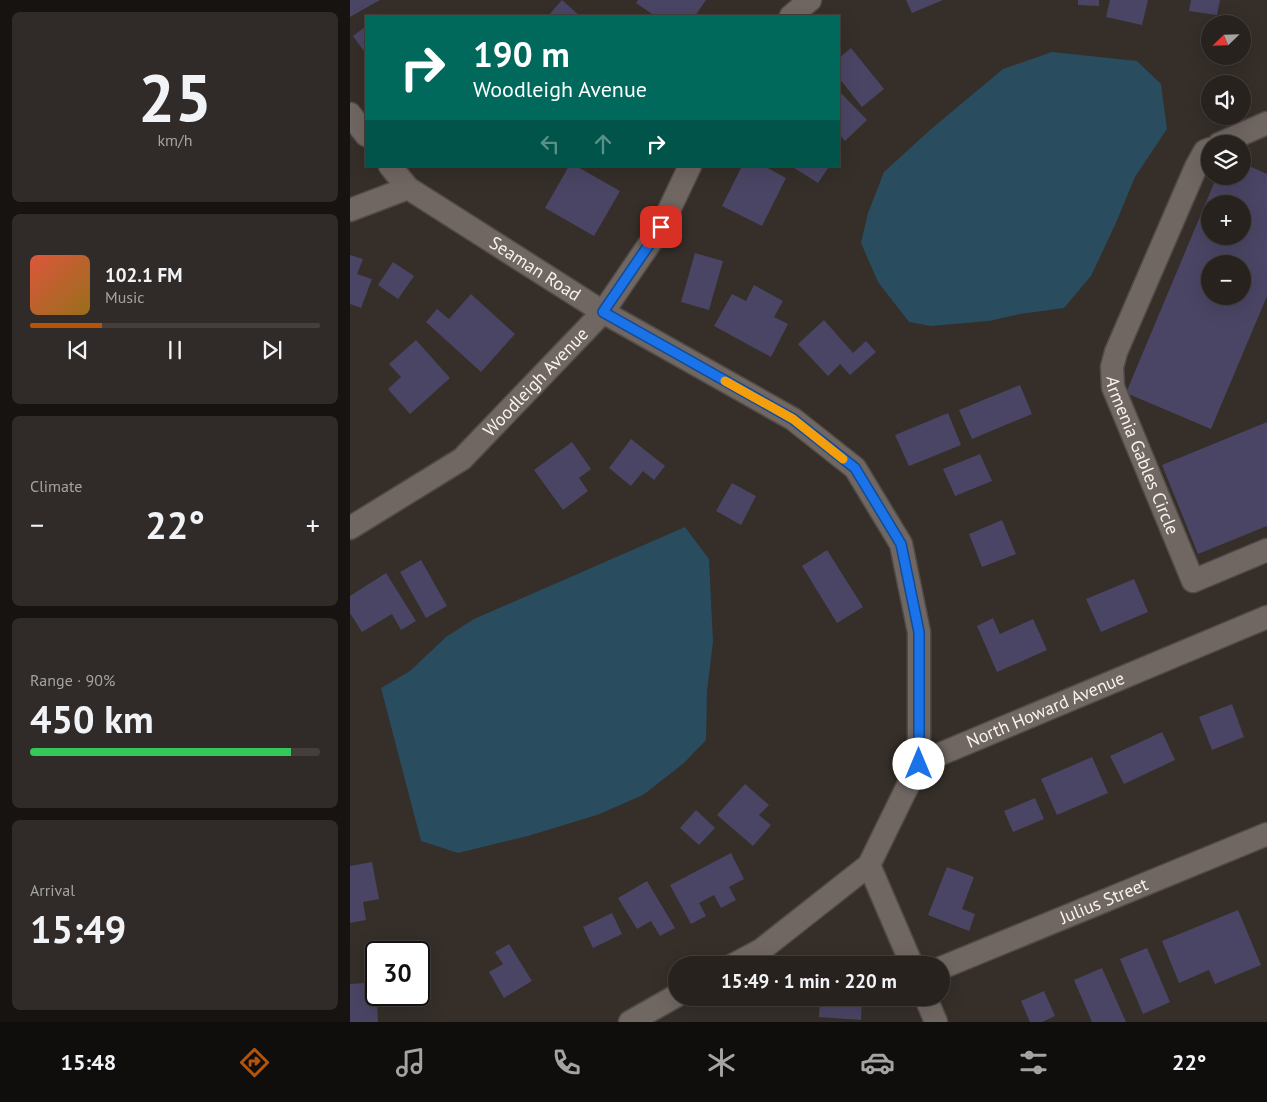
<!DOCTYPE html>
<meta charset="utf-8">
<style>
:root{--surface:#28221f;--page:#302a28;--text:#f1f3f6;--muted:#a5a4a4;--line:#443f3d;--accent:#b45309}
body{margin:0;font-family:"PT Sans",sans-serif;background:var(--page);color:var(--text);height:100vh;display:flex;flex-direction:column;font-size:19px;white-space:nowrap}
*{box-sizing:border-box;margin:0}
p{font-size:16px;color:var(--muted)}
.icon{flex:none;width:28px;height:28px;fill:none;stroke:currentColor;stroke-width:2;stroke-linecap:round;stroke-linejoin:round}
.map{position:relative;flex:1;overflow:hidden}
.side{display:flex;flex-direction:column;gap:12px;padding:12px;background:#161311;width:350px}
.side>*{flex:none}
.hud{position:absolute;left:15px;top:15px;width:475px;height:152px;border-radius:0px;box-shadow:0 5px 20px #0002,0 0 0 1px var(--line);background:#00695c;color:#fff;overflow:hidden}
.needle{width:32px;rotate:247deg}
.buttons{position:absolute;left:851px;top:15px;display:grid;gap:10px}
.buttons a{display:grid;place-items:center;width:50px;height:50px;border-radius:50%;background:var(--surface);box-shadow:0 5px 20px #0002,0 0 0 1px var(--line);font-size:25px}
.speed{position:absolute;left:15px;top:941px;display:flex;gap:10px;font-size:25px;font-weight:700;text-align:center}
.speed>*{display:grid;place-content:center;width:65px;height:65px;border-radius:50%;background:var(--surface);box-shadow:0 5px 20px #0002,0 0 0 1px var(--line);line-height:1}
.speed .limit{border:2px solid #111;border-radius:8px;background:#fff;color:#111}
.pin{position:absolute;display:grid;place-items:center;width:42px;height:42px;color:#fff;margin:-21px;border-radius:10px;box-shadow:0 2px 8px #0006}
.me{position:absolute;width:55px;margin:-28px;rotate:0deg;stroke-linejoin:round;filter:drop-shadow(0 0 4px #0008)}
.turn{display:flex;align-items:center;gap:18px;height:105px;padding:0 25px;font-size:22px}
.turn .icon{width:65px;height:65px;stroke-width:2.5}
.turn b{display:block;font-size:35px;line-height:42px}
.lanes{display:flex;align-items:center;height:48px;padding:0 25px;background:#0003;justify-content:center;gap:25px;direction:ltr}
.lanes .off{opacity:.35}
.big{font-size:38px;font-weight:700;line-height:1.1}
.side .tile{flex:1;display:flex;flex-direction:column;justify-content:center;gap:8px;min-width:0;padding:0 18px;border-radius:8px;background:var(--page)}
.side .dial{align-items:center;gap:0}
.dial b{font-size:65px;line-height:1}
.song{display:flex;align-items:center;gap:15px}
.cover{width:60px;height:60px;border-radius:8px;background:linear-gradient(135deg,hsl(10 70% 55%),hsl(40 70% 35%))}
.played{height:5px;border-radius:2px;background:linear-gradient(90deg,var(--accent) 25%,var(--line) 25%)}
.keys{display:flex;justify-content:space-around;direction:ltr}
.heat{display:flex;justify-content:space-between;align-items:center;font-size:28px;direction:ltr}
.charge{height:8px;border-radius:4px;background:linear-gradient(90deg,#34c759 90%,var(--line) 0)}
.trip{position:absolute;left:318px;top:956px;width:282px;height:50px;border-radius:25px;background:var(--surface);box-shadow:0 5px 20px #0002,0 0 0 1px var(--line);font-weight:700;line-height:50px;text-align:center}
.dock{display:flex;height:80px;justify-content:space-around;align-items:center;background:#100e0c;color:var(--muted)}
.dock .icon{width:35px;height:35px}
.dock .selected{color:var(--accent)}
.dock b{font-size:22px;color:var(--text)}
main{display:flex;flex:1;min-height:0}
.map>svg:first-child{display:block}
</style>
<main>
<section class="side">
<div class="tile dial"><b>25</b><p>km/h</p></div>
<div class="tile">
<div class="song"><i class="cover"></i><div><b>102.1 FM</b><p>Music</p></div></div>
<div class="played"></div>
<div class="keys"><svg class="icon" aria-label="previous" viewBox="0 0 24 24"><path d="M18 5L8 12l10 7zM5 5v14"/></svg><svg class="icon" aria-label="pause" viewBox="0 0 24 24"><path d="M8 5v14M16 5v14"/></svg><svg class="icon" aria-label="next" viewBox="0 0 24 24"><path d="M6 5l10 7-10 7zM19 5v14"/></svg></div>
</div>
<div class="tile"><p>Climate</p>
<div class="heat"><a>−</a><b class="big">22°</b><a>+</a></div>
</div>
<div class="tile"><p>Range · 90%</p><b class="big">450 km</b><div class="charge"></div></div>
<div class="tile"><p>Arrival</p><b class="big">15:49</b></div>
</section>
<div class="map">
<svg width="917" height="1022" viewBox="0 0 917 1022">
<rect width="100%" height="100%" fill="#352e29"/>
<g fill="#294c5f">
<polygon points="702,52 787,61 811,84 817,129 785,177 765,225 741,276 714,308 670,314 639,321 581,326 559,322 528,282 511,243 518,213 534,172 580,130 653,69"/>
<polygon points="335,527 359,559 363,642 357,691 356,740 334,763 293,795 247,815 178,836 108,853 71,841 31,688 60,671 96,637 124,619"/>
</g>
<g fill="#4a4564" fill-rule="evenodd">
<polygon points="0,0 30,0 0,17"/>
<polygon points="212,0 230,16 198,16"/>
<polygon points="288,0 356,0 345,16 305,16 286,3"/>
<polygon points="556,0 593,0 562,13"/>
<polygon points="728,0 749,0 749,6 728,5"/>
<polygon points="760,0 798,0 792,25 756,17"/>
<polygon points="841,0 870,0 867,15 839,11"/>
<polygon points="16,26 16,54 3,36"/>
<polygon points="501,48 534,89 512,107 489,78 489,58"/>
<polygon points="489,91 517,120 495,141 489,134"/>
<path d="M892 163 917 174V296L861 429 776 393 867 176H892ZM860 204H892V236H860ZM860 264H892V296H860Z"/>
<polygon points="219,166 226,166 270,191 244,236 195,208"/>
<polygon points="392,166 414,166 436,178 412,226 372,206"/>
<polygon points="441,166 476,166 478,168 468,183"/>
<polygon points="345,253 373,261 359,310 331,302"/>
<polygon points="0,255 13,259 7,274 22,279 11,308 0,304"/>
<polygon points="43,262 64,276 48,299 28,285"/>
<polygon points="404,285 433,301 424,317 438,324 421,357 364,326 382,294 396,301"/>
<polygon points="121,294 165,334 131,372 76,322 87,309 99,319"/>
<polygon points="474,320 503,353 516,341 526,352 500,375 490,364 478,376 448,344"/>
<polygon points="66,340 100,378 60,414 38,389 51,377 39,364"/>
<polygon points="670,385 682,414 622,439 609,410"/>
<polygon points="598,413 611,445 559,466 545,435"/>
<polygon points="917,422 917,526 848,554 812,465"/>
<polygon points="281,439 315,466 304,480 293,471 281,486 259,468"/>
<polygon points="222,442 241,469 229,478 238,491 213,510 184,470"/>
<polygon points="630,454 642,481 605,496 593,469"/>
<polygon points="382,483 406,496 391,525 366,511"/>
<polygon points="652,520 666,554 632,567 619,534"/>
<polygon points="477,550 513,607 487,623 452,566"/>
<polygon points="71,560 97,606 76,618 50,572"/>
<polygon points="36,573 66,621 51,630 42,614 12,632 0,613 0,596"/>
<polygon points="784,579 798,612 751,632 736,599"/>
<polygon points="643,618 650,634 683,619 697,650 647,672 627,626"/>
<polygon points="882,704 894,737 862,750 849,717"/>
<polygon points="812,732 825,760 774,784 760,756"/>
<polygon points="742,757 758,793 707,815 691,779"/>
<polygon points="395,784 419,805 409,815 421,825 403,846 367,815"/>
<polygon points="685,798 694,819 663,832 654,811"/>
<polygon points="346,810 365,828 349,845 330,828"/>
<polygon points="381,853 394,879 379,887 386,900 371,908 364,895 349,903 356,916 341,924 320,885"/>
<polygon points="22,862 29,899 13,902 16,920 0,923 0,866"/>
<polygon points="597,867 624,877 612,909 625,914 619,931 578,915"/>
<polygon points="297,881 325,928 310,936 301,921 287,929 268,898"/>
<polygon points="888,910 911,965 865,984 859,970 829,983 812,941"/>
<polygon points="262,913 272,934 243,948 233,927"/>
<polygon points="159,944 182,981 154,998 139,972 153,964 145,952"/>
<polygon points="797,948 820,1002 793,1014 770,959"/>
<polygon points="752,968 776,1022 742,1022 724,980"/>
<polygon points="26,982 28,1022 0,1022 0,984"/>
<polygon points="694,991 705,1016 692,1022 680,1022 671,1001"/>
<polygon points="470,998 512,998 511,1020 469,1017"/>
</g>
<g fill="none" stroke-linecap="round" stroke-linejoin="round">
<defs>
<g id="minor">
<polyline points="441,16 460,0"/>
<polyline points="0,114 16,135"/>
<polyline points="869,144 917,123"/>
<path id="s1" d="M860 149 855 151 846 167 766 352 762 367 763 387 843 581 917 550"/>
<path id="s2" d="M40 166 58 188 253 312 443 419 505 468 551 544 569 632V763"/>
<polyline points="0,210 58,188"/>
<path id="s3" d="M0 528 112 459 253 312 311 227 340 166"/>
<polyline points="519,865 562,965"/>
<path id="s4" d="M383 965 411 950 519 865 569 763 917 617"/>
<path id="s5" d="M591 968 917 834"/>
<polyline points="576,998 586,1022"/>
<polyline points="280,1022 326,996"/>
</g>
</defs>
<use href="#minor" stroke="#514b47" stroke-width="25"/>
<use href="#minor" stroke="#706762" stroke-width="22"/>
</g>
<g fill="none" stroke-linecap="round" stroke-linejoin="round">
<defs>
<polyline id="route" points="311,227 253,312 443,419 505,468 551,544 569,632 569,764"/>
</defs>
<use href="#route" stroke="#114b97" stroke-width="12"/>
<use href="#route" stroke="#1a73e8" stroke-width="9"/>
<polyline stroke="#f59e0b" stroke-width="9" points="375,381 443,419 493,459"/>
</g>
<g text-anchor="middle" stroke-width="5" stroke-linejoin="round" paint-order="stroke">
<g font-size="18" fill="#f7f2ef" stroke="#352e29">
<text dy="6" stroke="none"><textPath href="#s2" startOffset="179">Seaman Road</textPath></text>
<text dy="6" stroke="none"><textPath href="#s3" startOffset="238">Woodleigh Avenue</textPath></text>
<text dy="6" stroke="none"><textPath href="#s1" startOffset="335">Armenia Gables Circle</textPath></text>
<text dy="6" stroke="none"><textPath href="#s4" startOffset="420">North Howard Avenue</textPath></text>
<text dy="6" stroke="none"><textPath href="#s5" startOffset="176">Julius Street</textPath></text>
</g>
</g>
</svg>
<div class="buttons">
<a><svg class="needle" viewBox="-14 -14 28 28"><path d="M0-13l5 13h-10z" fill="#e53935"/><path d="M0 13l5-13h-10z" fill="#a5a4a4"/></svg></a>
<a><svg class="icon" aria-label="sound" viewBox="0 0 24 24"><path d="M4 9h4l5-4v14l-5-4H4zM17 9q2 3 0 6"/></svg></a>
<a><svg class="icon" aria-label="layers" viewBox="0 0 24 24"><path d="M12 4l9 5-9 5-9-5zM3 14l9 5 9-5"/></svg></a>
<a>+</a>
<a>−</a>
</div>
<div class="speed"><div class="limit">30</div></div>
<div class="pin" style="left:311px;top:227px;background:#d93025"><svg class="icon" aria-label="arrive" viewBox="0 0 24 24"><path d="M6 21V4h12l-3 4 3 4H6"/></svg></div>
<svg class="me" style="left:569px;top:764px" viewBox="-20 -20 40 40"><circle r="19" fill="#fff"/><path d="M0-13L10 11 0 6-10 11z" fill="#1a73e8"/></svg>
<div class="trip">15:49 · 1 min · 220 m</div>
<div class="hud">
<div class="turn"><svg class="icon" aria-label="right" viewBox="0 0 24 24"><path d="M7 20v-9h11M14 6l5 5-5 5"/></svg><div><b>190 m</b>Woodleigh Avenue</div></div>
<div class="lanes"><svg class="icon off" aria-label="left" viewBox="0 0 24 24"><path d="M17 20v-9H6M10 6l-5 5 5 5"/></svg><svg class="icon off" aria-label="ahead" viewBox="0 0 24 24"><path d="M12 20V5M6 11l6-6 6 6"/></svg><svg class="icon" aria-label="right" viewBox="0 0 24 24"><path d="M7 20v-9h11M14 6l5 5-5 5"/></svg></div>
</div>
</div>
</main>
<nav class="dock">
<b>15:48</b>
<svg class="icon selected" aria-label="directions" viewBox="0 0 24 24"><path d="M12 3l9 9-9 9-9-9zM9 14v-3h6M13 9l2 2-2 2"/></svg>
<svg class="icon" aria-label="music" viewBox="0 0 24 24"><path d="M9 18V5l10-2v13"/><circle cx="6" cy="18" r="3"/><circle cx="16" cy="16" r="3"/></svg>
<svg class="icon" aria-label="phone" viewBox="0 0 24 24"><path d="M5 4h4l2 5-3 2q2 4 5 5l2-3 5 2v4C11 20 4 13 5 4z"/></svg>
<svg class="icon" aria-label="climate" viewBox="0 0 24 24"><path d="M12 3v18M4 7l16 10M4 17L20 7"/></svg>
<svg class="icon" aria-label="car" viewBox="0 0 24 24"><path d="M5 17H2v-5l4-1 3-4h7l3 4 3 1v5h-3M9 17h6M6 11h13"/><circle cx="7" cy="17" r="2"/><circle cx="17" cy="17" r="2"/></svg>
<svg class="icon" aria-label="filters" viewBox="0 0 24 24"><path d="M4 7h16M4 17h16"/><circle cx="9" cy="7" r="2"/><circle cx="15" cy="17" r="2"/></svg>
<b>22°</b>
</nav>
